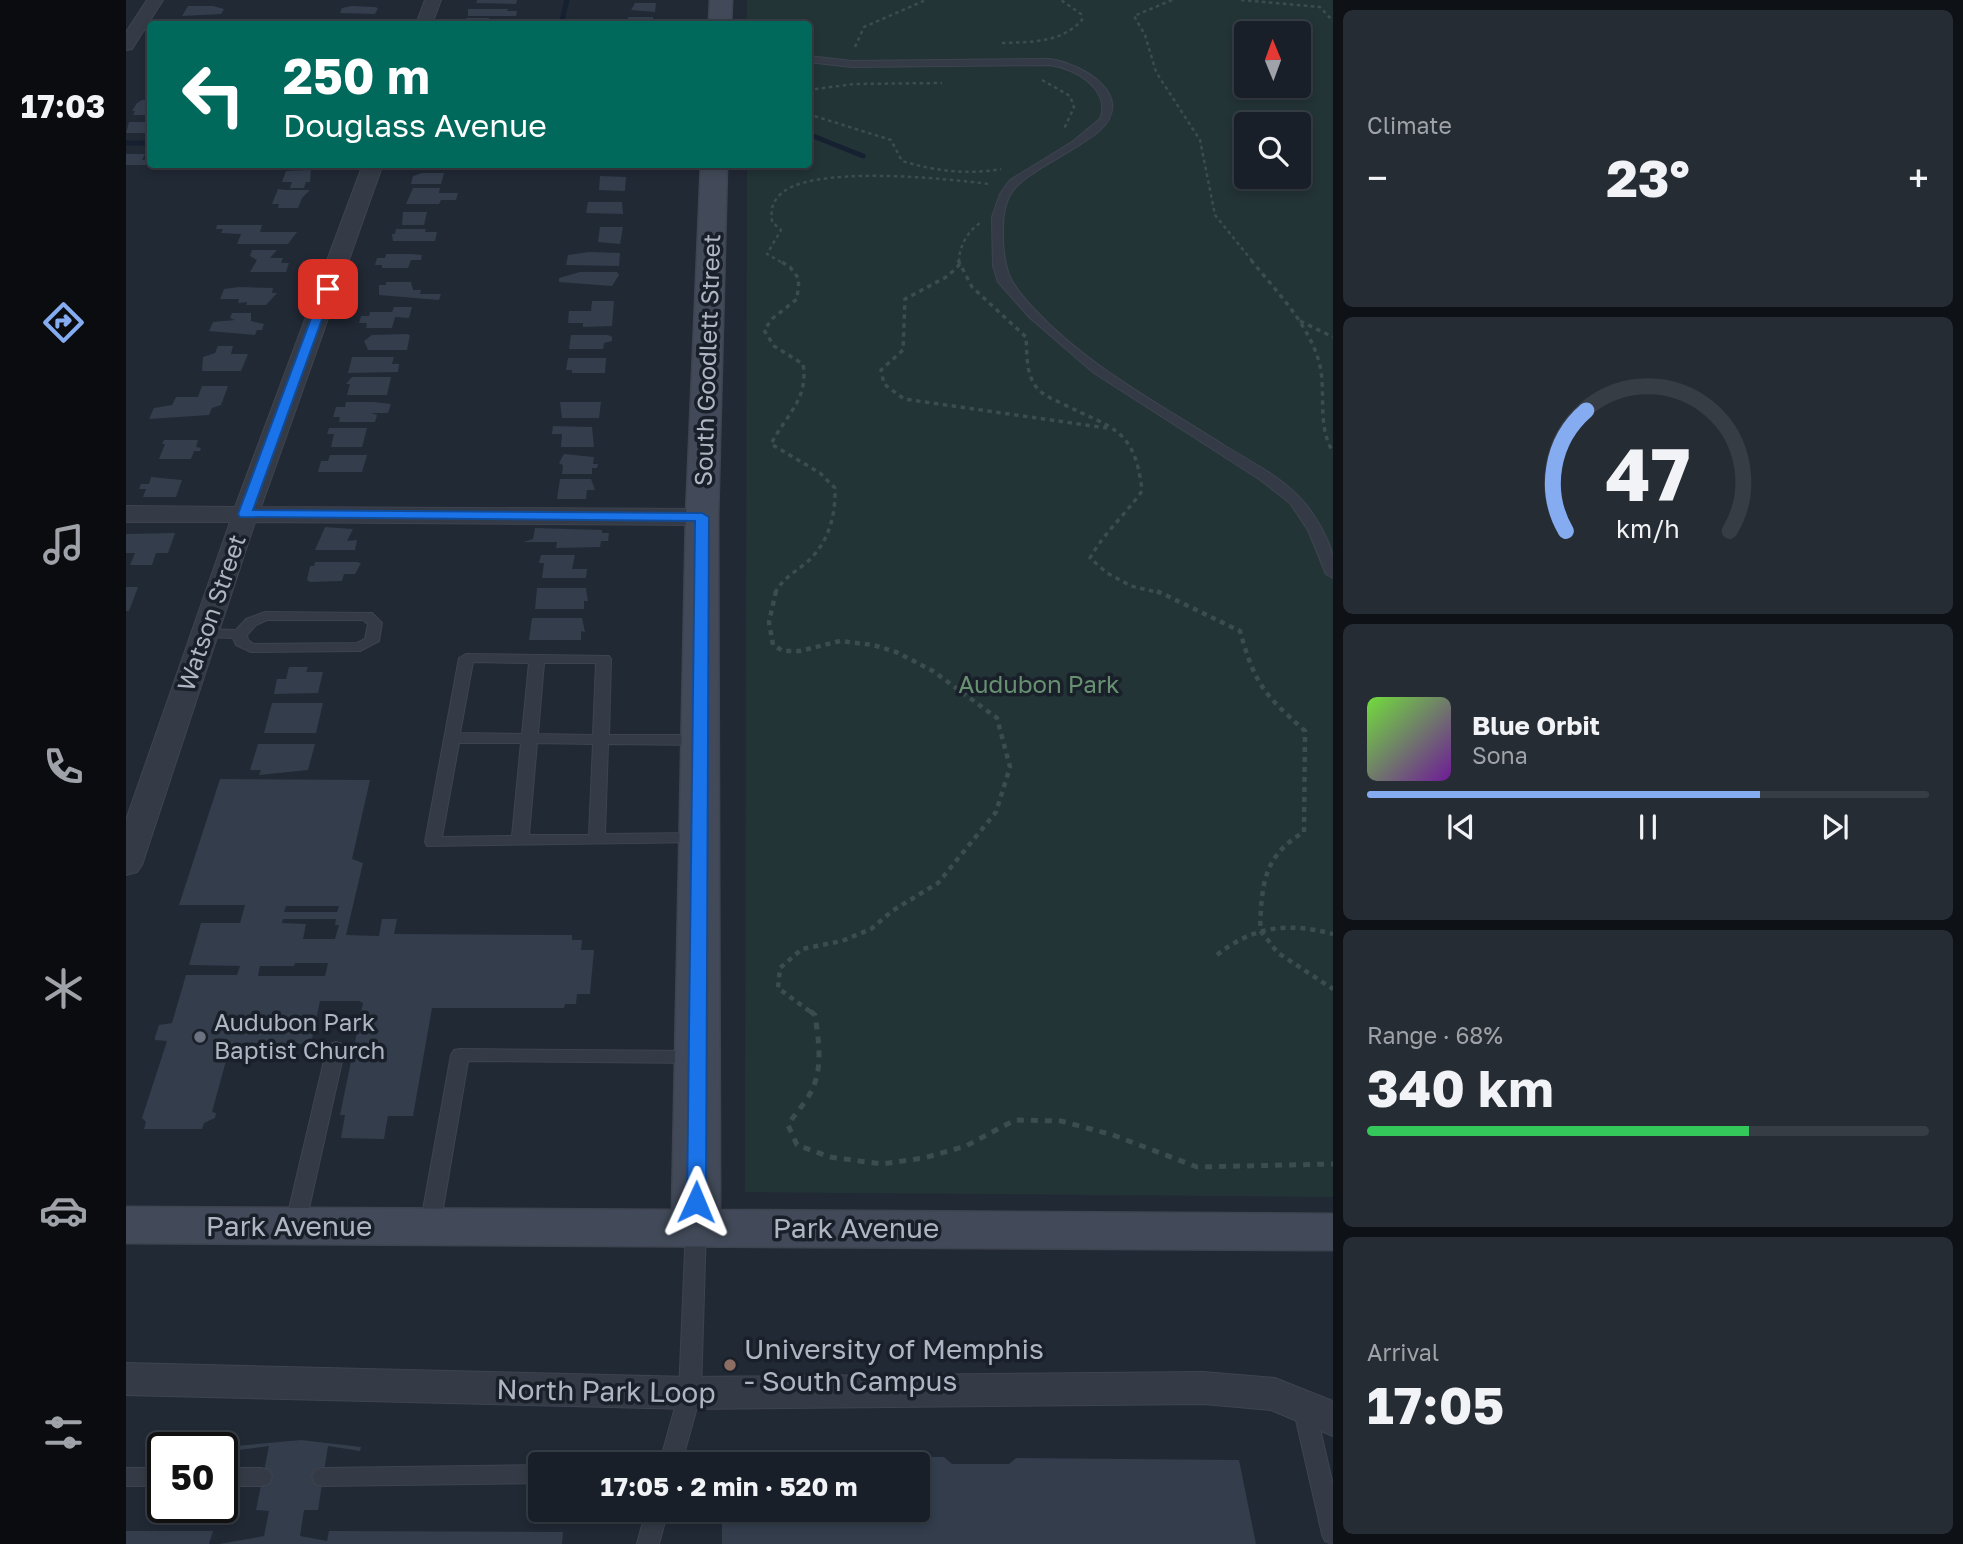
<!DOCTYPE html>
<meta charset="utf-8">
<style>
:root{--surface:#191f28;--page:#262c34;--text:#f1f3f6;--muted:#9fa2a8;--line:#373d45;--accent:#85acf0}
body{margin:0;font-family:"Golos Text",sans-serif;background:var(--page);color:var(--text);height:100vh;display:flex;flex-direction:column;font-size:26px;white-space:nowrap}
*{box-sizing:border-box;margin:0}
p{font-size:23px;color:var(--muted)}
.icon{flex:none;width:38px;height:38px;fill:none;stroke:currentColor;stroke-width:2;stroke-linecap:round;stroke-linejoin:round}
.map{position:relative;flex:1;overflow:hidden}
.sheet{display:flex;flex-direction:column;gap:10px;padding:10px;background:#0e1116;width:630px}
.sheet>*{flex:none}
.guide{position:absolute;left:21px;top:21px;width:665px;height:147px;border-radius:7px;box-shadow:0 4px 10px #0003,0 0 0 2px var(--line);background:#00695c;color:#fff;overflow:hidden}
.needle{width:46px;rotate:359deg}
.controls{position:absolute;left:1108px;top:21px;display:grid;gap:14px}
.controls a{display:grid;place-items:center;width:77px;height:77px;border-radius:7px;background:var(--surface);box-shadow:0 4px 10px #0003,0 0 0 2px var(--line);font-size:35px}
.speed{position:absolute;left:21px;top:1432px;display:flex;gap:14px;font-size:35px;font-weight:700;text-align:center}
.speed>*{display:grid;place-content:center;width:91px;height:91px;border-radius:50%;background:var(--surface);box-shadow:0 4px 10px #0003,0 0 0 2px var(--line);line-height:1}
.speed .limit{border:4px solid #111;border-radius:10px;background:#fff;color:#111}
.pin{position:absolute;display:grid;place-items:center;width:60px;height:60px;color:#fff;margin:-30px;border-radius:14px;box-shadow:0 4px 10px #0006}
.me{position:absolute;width:77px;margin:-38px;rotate:1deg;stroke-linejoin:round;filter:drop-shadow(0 0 5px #0008)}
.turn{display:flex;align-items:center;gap:24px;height:147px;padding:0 21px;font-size:32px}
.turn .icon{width:91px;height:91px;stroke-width:2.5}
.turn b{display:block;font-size:49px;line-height:60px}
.big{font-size:52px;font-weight:700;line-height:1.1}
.sheet .widget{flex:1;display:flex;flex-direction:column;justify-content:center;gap:10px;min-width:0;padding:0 24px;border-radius:10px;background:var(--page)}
.sheet .dial{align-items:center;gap:0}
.dial svg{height:182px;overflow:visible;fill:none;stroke:var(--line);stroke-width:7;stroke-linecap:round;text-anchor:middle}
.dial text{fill:var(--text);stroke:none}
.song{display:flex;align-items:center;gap:21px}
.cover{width:84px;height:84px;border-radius:10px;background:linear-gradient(135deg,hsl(100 70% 55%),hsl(280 70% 35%))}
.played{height:7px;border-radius:4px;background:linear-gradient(90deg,var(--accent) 70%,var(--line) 70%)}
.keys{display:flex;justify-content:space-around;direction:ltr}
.heat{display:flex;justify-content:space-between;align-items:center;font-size:38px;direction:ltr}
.charge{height:10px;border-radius:5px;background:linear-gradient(90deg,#34c759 68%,var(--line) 0)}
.trip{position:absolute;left:402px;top:1452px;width:402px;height:70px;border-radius:7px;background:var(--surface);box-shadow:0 4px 10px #0003,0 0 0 2px var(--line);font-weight:700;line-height:70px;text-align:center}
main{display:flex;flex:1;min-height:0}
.dock{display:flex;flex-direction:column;width:126px;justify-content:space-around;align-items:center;background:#0a0c10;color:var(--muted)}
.dock .icon{width:49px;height:49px}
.dock .on{color:var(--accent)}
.dock b{font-size:32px;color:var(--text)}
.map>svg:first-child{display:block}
</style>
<main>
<nav class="dock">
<b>17:03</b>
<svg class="icon on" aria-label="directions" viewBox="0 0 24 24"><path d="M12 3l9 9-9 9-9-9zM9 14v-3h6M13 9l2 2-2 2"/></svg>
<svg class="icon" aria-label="music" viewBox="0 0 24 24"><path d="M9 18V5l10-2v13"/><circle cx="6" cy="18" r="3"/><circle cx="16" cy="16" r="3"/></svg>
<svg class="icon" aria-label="phone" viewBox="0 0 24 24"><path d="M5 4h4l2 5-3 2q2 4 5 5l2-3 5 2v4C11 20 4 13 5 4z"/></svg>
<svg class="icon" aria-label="climate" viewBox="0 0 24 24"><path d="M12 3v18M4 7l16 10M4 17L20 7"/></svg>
<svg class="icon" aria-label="car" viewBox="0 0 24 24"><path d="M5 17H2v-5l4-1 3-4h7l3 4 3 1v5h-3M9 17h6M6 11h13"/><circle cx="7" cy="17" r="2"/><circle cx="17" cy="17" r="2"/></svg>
<svg class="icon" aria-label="filters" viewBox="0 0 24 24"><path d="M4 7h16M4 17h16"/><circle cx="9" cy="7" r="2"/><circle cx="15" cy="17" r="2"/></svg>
</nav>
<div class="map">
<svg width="1207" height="1544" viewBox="0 0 1207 1544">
<rect width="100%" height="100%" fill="#212935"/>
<path fill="#233436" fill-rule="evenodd" d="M621 0H1207V1197L619 1192 621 165 682 164V24H621ZM1120 33H1172V86H1120ZM1120 124H1172V177H1120Z"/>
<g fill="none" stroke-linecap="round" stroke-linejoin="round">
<g stroke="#152031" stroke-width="5">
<polyline points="435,24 441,0"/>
<polyline points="682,134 737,156"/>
<polyline points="0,143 24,143"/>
</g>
</g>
<g fill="#333d4c" fill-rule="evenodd">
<polygon points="351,0 391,0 390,4 350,3"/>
<polygon points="509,3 530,3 529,12 505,10"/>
<polygon points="62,6 87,6 98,9 95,14 56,16"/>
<polygon points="226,6 249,7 252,8 249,14 214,13 216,8"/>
<polygon points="342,9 382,9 381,11 391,11 390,16 342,16"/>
<polygon points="502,17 527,17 527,24 501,24"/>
<polygon points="340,18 363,18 362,24 338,24"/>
<polygon points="16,100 24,100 24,115 7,115 9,111 6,111 11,103"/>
<polygon points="3,122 24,122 24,133 0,133"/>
<polygon points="0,154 19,154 16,160 24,160 24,165 0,165"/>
<polygon points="185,170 184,182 180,182 178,188 164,188 166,182 156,182 160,171"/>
<polygon points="296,173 318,173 315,184 285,184 287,176"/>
<polygon points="474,176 500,177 499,191 473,190"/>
<polygon points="287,188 314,188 313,193 332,193 330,200 315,200 313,204 280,204"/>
<polygon points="152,189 160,190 184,190 176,198 172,208 152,208 153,204 146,204"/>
<polygon points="462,202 496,202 497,214 460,213"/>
<polygon points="277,212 301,212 298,225 276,225"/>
<polygon points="91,225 136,225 134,232 171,232 162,244 111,244 115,234 95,233 97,229 90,229"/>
<polygon points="474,227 497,227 494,244 472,242"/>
<polygon points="270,229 300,229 299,232 311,232 309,241 267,241 266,234 269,234"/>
<polygon points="126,250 151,250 144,258 157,258 155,263 163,263 160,272 124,272 131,260 124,256"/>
<polygon points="463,252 494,253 493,266 440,265 442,255"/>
<polygon points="260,254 286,254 296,255 295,260 285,260 282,268 256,268 256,265 249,265 251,258 259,258"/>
<polygon points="454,272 491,272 493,275 486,286 433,282 433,278"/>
<polygon points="260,282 285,282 287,290 295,290 294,294 315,294 313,300 253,295 253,285 260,285"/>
<polygon points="113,287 147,288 146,293 151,293 140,305 120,305 121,302 112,303 113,299 94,299 98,289"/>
<polygon points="466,301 488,301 486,326 457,327 457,323 442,323 443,311 465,311"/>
<polygon points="268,307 286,307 283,318 269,317 266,328 240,328 241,323 233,323 235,316 243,316 244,312 266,312"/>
<polygon points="106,313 125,313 125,321 138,324 136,330 131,330 129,335 83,331 87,322 109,320 104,318"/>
<polygon points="246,335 280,334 284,335 281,350 242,350 238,341"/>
<polygon points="445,335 482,335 486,337 486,341 478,343 477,349 443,349"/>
<polygon points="92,346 107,346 105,354 122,354 115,371 76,371 77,357 89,353"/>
<polygon points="226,357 268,357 266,364 273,364 272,372 222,373"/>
<polygon points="442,358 480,358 479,373 446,373 446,370 440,370"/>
<polygon points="226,377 265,377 261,395 221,395 224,384 220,384"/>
<polygon points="76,386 102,386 95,405 86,408 83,415 23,419 28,408 46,405 50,397 72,397"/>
<polygon points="220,402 248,402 265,404 262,413 245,413 251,415 249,422 213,422 214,417 207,417 210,407 219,407"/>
<polygon points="434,402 475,402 473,418 436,418"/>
<polygon points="427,426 466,427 468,447 435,447 436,434 426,434"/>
<polygon points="203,428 241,428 236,447 205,447 208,434 201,434"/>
<polygon points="38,440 72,440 70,447 75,448 74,451 68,451 65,459 33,459 39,444 36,444"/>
<polygon points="438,454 468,457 467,464 472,464 471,468 466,468 466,474 436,474 437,465 433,463"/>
<polygon points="204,455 241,455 236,472 192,472 195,461 202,461"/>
<polygon points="25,477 56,480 50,497 17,497 20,489 13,489 15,484 23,484"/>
<polygon points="434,479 465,479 469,490 461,490 460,499 431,499"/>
<polygon points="199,527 227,529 221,541 231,540 229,550 189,550"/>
<polygon points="409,528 476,530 476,533 483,533 482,541 475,541 474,547 430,548 431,542 397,542 407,539"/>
<polygon points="49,533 42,553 30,553 26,565 4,565 9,553 0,553 0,534"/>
<polygon points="415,555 449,555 446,569 461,569 460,578 416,578 418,563 413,563"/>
<polygon points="189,562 231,562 235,563 229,574 218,574 216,581 184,582 181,580 184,566 188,566"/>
<polygon points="0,587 12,587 3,611 0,611"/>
<polygon points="411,588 460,588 462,601 458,601 458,609 409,609"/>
<polygon points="406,618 456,618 459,632 455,631 455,640 403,640"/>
<polygon points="163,667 182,667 180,672 197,672 192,693 148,694 151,679 160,679"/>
<polygon points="146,703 197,703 190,733 138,733"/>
<polygon points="132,744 189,744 182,770 133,775 135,770 124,770"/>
<path d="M94 779 244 780 226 859 237 863 220 935 253 936 256 919H271L268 934 446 935V940H456L455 950H468L464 994H451L450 1004H439L438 1008H306L287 1116H262L258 1139 215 1138 219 1115H214L237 1003 233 1001H194L185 1044 116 1043 114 1050H103L86 1112 90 1113 89 1118 78 1123 76 1129H18L20 1122 16 1118 41 1041 29 1040V1037L33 1025 46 1023 60 975H111L114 966 63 965 75 923H114L119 905H53ZM160 906H213L211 912H158ZM157 919H210L209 925H213L209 939H177L180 924 156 923ZM169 963H202L199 976H132L134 966H168Z"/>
<polygon points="175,1440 235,1447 234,1451 202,1446 192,1510 178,1510 174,1536 201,1541 203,1531 437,1532 436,1544 93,1544 138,1536 143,1511 130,1510 143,1446 113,1450 110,1446"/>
<polygon points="597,1455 818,1457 826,1464 883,1464 890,1458 1113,1460 1130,1544 596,1544 596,1510 793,1510 793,1465 597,1465"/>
<polygon points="0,1531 87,1531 83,1544 0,1544"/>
</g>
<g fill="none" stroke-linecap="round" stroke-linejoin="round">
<defs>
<g id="lane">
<path d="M682 56 726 61 924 59C956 64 1011 95 974 130 953 150 895 173 884 195 876 210 877 225 877 241 879 276 886 285 909 310 961 366 1035 405 1099 446 1124 461 1153 476 1173 497 1187 511 1203 538 1207 557 1207 563 1207 572 1207 578L1200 574 1182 530 1164 503 1133 479 968 373 903 317 872 282 867 266 866 217 874 194 884 180 946 142 974 119C986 89 948 68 924 65L726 67 682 62Z"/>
<path d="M139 612 246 613 256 623 253 641 234 651 125 652 110 645 107 638 79 637 72 633 79 629 110 630 120 619ZM141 620H237L242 624 239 639 231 643 128 644 122 640 121 635 130 625Z"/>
<path d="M340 654 483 656 485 659 483 735H573L581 740 573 745 482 744 479 834 572 833 578 834 580 838 578 842 301 846 299 842 333 658ZM347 662 403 663 396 734 334 733ZM418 663H470L467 735 412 734ZM333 743H395L386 836 316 837ZM411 743 467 744 463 835H403Z"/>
<polygon points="210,1042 216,1044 219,1048 179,1226 176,1231 169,1234 162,1231 159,1226 201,1048 204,1044"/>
<polygon points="334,1049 570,1051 576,1052 579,1057 576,1062 570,1063 342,1061 314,1226 311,1231 304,1234 297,1231 294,1226 325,1055 328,1050"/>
<polygon points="570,1219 577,1222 580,1227 575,1393 555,1465 533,1465 553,1393 560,1227 563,1222"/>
<polygon points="1178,1398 1186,1401 1189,1407 1207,1485 1207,1544 1199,1541 1196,1534 1167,1407 1170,1401"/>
<polygon points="415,1465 415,1483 197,1486 189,1484 186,1477 189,1470 197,1468"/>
<rect x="0" y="1468" width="37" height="18"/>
<polygon points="96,1468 135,1468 143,1470 146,1477 143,1484 135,1486 96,1486"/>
<polygon points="520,1510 542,1510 533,1544 511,1544"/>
</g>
<g id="street">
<polygon points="21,0 37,0 6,49 0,50 0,32"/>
<polygon points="299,0 315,0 306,24 290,24"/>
<polygon points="237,164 257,164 135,507 576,509 585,512 589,517 585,522 576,525 129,522 16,865 11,872 0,875 0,820 104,522 0,522 0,506 109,507"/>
<polygon points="0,1363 564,1377 1077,1372 1149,1378 1207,1401 1207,1436 1145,1410 1077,1404 564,1409 0,1395"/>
</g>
<g id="secondary">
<polygon points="584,0 606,0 605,24 583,24"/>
<polygon points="575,164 601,164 592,517 594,1210 1207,1214 1207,1250 0,1243 0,1207 546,1210 560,517"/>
</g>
</defs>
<use href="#lane" stroke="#3e444f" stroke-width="2"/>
<use href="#street" stroke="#3e444f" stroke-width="2"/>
<use href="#secondary" stroke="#3e444f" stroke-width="3"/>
<g stroke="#3b4d4f" stroke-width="2.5" stroke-dasharray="3.5 3.5" stroke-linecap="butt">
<polyline points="1046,0 1008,16 1019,35 1030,72 1074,140 1089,215 1127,262"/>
<polyline points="1115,0 1194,7 1207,21"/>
<path d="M876 43C905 42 935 43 956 20L955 14 935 0"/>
<polyline points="729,47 738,27 800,0"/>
<polyline points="916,80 944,96 948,107 938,129"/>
<polyline points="682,90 728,84 816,83"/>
<path d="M682 114 765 140 776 161C809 171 841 175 875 169"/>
<path d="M655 262 641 254 655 230 646 222C645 212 645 205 652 197 677 163 823 179 863 184"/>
<path d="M833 262C833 247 841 232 854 223"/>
</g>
<g stroke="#3b4d4f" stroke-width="3.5" stroke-dasharray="4.5 4.5" stroke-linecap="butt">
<path d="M832 260 846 287 900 337C901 350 900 368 906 380 912 393 922 397 935 403 986 429 1009 427 1016 491 999 515 978 533 964 558L981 573 1005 586 1034 593"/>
<path d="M1125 260C1150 291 1185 326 1194 366 1200 394 1191 426 1207 452"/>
<polyline points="834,264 822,276 779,299 777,350 755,370 758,384 778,399 981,428"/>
<polyline points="1174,321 1207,337"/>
<path d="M649 593C657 578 668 573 680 563 702 544 710 516 709 488L694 473 645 444C660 415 683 399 677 364L648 346 638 330 647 318 671 299 673 279 664 267 652 260"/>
</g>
<g stroke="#3b4d4f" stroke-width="4.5" stroke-dasharray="5 5" stroke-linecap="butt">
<polyline points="650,591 643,622 647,645 657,651 674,651 714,641 747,645 770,652 807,671 871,718 884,767 870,812 812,883 766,911 745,929 716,941 676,949 654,968 652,988 686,1013"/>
<path d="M1031 591 1114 631C1129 685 1138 694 1179 731L1178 832C1136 857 1136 885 1134 930L1152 953 1207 989"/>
<path d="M1091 955C1127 926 1163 922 1207 934"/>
</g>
<path stroke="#3b4d4f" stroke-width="5" stroke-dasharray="7 7" stroke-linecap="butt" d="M684 1011 689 1015C693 1043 698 1072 682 1097 676 1107 668 1115 662 1125L671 1145 704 1157 756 1164 798 1158 840 1146 889 1120 935 1121 987 1135 1071 1167 1207 1164"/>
<use href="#lane" fill="#343b46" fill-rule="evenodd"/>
<use href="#street" fill="#343b46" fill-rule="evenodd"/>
<use href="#secondary" fill="#424a59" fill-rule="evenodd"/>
</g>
<polygon fill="#1a73e8" stroke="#114b97" stroke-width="2" points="202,286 207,289 127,510 576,513 583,517 580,1202 578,1207 563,1207 561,1202 569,521 114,517 112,514 196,289"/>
<circle fill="#6b7280" stroke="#1a202a" stroke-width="2.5" cx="74" cy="1037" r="7"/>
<circle fill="#8d6e63" stroke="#1a202a" stroke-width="2.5" cx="604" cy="1365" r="7"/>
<g text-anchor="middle" stroke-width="7" stroke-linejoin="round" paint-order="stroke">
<g font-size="24" fill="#aeb6c3" stroke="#1a202a">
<text transform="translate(582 360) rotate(-88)" y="8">South Goodlett Street</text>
<text transform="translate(86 613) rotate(-71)" y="8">Watson Street</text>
</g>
<g font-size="24" fill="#689172" stroke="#1a202a">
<text x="913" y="693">Audubon Park</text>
</g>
<g font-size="24" fill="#aeb6c3" stroke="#1a202a" text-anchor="start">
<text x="88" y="1031">Audubon Park<tspan x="88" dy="28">Baptist Church</tspan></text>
</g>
<g font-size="28" fill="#aeb6c3" stroke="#1a202a">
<text x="163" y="1236">Park Avenue</text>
<text x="730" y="1238">Park Avenue</text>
<text transform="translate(480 1391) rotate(1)" y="10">North Park Loop</text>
</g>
<g font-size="28" fill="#aeb6c3" stroke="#1a202a" text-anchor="start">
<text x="618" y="1359">University of Memphis<tspan x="618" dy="32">- South Campus</tspan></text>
</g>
</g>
</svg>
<div class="controls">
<a><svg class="needle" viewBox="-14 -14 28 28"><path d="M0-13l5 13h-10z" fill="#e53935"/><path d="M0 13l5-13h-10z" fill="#9fa2a8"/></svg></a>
<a><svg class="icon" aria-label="search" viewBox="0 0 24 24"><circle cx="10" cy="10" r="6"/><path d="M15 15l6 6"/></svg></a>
</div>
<div class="speed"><div class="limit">50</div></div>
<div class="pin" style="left:202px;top:289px;background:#d93025"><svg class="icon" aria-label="arrive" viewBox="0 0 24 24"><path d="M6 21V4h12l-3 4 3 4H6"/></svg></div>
<svg class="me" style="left:570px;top:1202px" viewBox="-20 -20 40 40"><path d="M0-17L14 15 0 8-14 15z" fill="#1a73e8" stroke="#fff" stroke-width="4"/></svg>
<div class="trip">17:05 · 2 min · 520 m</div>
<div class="guide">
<div class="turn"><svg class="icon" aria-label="left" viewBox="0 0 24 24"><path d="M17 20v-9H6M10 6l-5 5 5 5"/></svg><div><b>250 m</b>Douglass Avenue</div></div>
</div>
</div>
<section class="sheet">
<div class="widget"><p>Climate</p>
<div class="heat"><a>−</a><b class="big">23°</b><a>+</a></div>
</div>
<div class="widget dial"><svg viewBox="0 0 100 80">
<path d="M14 69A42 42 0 1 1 86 69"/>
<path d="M14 69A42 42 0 0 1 23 16" stroke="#85acf0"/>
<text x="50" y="56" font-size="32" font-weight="700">47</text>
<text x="50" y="72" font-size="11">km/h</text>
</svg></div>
<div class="widget">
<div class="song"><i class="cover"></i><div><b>Blue Orbit</b><p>Sona</p></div></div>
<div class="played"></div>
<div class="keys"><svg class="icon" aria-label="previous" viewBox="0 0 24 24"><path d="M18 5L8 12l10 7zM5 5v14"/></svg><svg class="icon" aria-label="pause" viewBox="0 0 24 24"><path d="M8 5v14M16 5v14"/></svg><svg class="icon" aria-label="next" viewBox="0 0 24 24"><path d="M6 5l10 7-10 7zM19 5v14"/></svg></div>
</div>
<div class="widget"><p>Range · 68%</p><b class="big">340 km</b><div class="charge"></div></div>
<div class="widget"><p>Arrival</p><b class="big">17:05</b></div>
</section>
</main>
